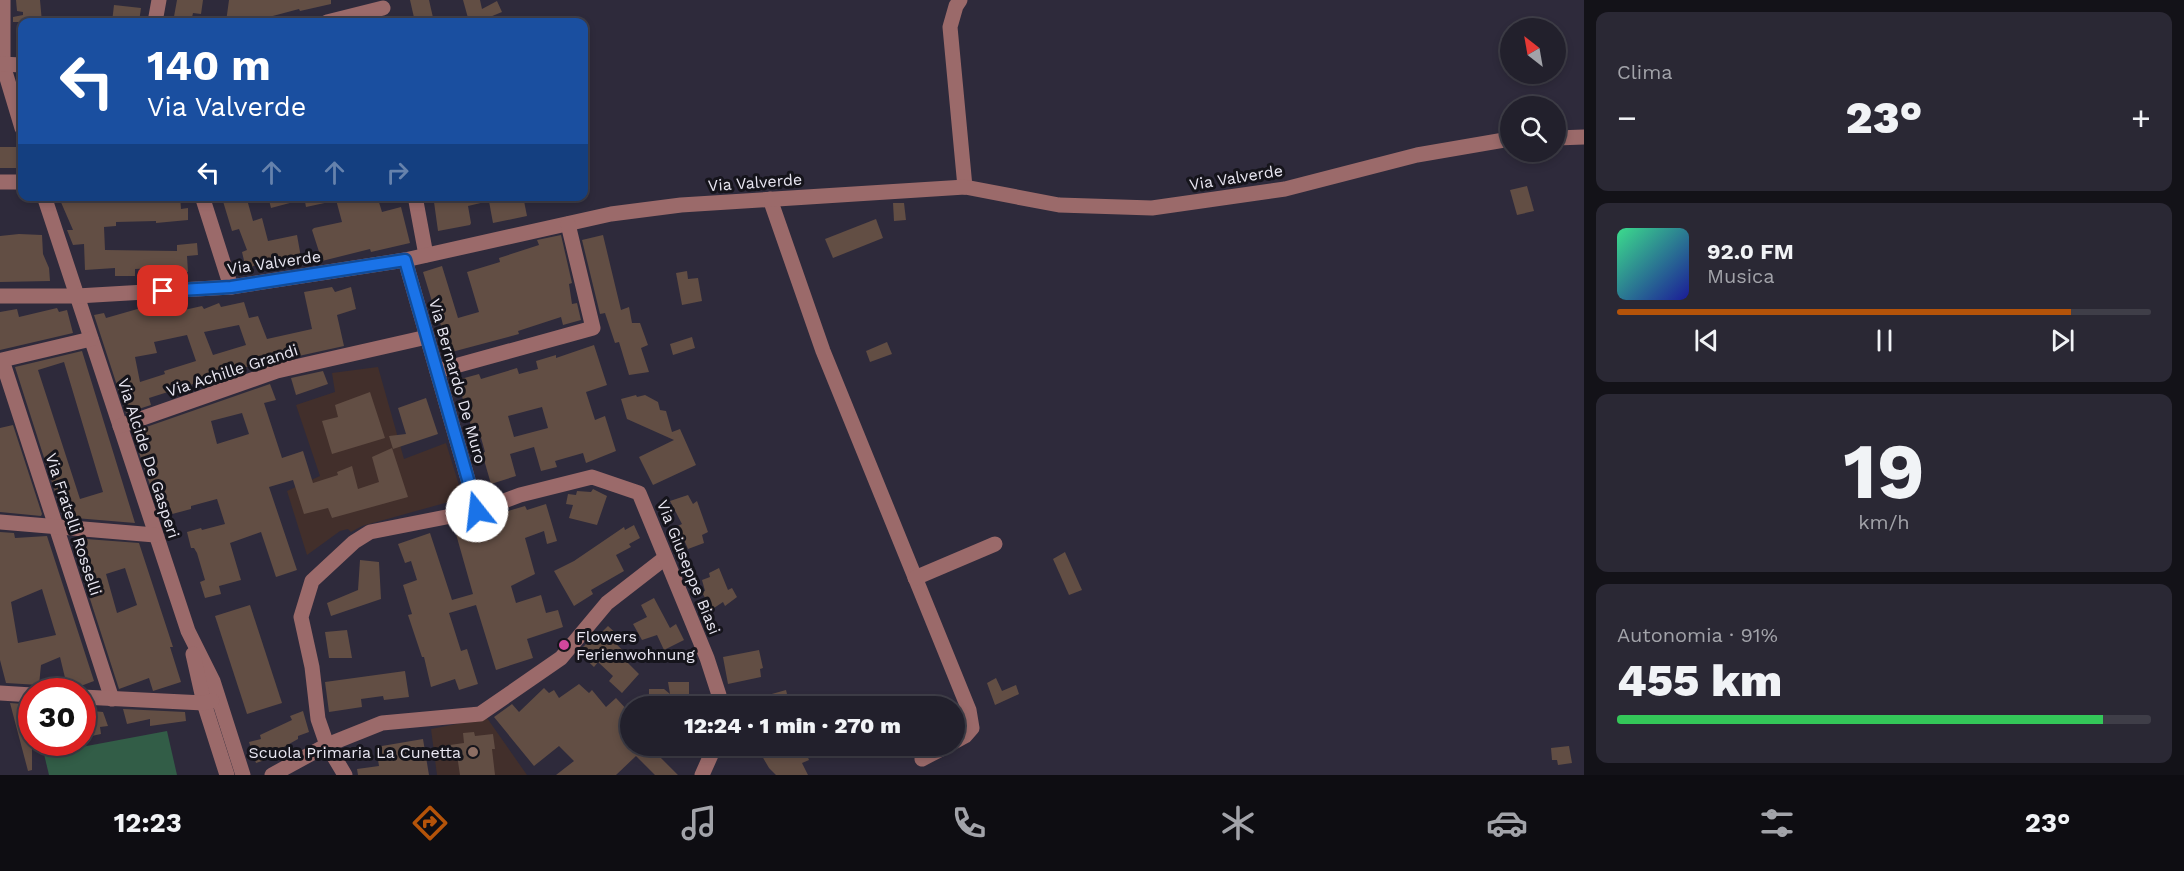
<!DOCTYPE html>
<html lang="it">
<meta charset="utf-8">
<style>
:root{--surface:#22202c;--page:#2a2834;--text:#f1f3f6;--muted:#a2a3a9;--line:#3f3e48;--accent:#b45309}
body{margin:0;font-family:"Work Sans",sans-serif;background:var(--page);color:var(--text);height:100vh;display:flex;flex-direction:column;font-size:22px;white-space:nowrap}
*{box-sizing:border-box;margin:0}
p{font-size:20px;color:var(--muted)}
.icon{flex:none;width:33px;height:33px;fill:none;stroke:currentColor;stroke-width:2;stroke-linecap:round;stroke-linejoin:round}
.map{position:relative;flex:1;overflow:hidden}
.panel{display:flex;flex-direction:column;gap:12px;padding:12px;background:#131218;width:600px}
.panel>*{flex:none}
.top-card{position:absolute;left:18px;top:18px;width:570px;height:183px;border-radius:12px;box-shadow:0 3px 9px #0003,0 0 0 2px var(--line);background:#1a4fa0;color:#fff;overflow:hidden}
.needle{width:39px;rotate:329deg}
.controls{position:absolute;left:1500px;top:18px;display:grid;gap:12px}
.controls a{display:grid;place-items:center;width:66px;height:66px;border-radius:50%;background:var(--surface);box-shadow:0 3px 9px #0003,0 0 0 2px var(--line);font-size:30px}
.speed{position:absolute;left:18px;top:678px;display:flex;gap:12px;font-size:30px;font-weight:700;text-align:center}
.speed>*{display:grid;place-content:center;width:78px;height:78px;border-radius:50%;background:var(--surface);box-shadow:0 3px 9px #0003,0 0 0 2px var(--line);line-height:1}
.speed .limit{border:9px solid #d22;background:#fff;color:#111}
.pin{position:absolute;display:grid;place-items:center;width:51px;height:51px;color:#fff;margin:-26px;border-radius:12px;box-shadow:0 3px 9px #0006}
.me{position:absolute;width:66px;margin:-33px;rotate:344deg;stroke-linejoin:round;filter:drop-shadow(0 0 4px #0008)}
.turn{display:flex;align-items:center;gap:21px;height:126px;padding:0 30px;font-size:27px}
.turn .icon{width:78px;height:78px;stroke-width:2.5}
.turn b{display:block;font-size:42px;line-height:51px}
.lanes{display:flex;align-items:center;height:57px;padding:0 30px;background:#0003;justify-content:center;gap:30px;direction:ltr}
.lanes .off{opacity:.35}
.big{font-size:45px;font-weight:800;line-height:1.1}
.panel .widget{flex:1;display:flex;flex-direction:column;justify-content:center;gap:9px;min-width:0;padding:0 21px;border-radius:12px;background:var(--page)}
.panel .dial{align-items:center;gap:0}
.dial b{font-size:78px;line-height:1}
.song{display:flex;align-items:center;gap:18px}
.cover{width:72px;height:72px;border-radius:9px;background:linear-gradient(135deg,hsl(150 70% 55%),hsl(240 70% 35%))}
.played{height:6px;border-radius:3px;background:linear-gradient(90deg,var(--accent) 85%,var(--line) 85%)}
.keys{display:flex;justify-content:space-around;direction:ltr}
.heat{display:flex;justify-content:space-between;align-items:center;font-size:33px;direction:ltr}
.charge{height:9px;border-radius:4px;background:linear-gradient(90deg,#34c759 91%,var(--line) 0)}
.trip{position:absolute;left:620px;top:696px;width:345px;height:60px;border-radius:30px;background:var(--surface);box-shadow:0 3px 9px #0003,0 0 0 2px var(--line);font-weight:800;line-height:60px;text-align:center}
.tab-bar{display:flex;height:96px;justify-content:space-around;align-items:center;background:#0e0d12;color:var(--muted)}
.tab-bar .icon{width:42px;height:42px}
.tab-bar .on{color:var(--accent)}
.tab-bar b{font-size:27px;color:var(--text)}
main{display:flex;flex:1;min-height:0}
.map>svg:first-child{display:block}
</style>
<main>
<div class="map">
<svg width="1584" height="775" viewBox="0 0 1584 775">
<rect width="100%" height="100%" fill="#2e2a3b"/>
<g fill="#422f2b">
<polygon points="378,367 404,459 446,443 463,498 362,526 351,532 348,529 340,531 307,555 287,491 320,476 296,405 335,392 332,373"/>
<polygon points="487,718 527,775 437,775 431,729"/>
</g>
<polygon fill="#325d47" points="167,731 177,775 49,775 44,754"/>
<g fill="#624e44" fill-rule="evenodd">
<polygon points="16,0 40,0 42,22 13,22 13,17 23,15 23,12 17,11"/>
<polygon points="177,0 203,0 201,14 193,13 191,22 173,22"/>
<polygon points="229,0 331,0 331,4 300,11 299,9 250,22 226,22"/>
<polygon points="410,0 429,0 434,22 415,22"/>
<polygon points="463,0 480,0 482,9 497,1 502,12 485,19 486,22 461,22 468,18"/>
<polygon points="114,5 141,8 139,22 112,22"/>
<polygon points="0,147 17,147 17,155 20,156 20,168 0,168"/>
<polygon points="1527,186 1534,211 1517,215 1510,190"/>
<polygon points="69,196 146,196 146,199 180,196 181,209 188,208 188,220 156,223 156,221 116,222 116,226 104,227 105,250 177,251 177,245 197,243 198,255 187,256 188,272 169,273 169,275 158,275 157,268 135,269 135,276 115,276 115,268 85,270 84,244 73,245 67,230 73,230 60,200"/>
<polygon points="228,196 246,196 253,221 262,218 268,241 297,235 302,263 288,267 285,259 280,260 279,256 246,269 242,252 247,250 239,229 232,231 222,198"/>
<polygon points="268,196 301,196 301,200 271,208"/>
<polygon points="304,196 334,196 334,201 306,207"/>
<polygon points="335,196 377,196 382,212 401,207 410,243 371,252 370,249 322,261 312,230 314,228 342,222"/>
<polygon points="436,196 488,196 489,201 468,206 471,223 470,225 438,231 434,202 437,202"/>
<polygon points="488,196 523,196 527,216 493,223"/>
<polygon points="893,203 904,203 906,220 894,221"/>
<polygon points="876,219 883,238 833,258 825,239"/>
<polygon points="19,234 42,235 43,254 49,268 50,281 0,282 0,236"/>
<polygon points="561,235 572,283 569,284 572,304 577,303 581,320 563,325 561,317 518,331 519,334 448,353 436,307 434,308 423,272 442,266 458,318 479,312 467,272 500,262 499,258 539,245 537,240"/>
<polygon points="603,235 621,310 629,307 632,323 640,323 648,345 641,348 649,372 629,375 619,342 615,343 605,313 600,314 582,240"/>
<polygon points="687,271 688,279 698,278 702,301 682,305 676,273"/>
<path d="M332 287 335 292 351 287 356 309 337 315 344 346 285 359 279 360 278 357 149 398 151 405 126 413 94 315 104 313 106 318 148 306 150 311 160 308 162 315 202 306 204 309 219 303 221 307 244 302 249 318 258 316 267 339 312 329 304 292ZM239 325 246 345 213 355 204 332ZM187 335 196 361 164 371 165 374 140 382 135 357 157 353 154 342Z"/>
<polygon points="57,308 59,312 67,310 73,333 0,350 0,312 17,309 19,317"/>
<polygon points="692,337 695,348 673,355 670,344"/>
<polygon points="887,342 892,354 870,362 866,351"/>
<path d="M594 345 607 385 586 392 595 420 605 416 616 451 586 463 583 453 555 461 557 467 541 471 534 447 510 454 516 476 491 484 482 453 485 452 478 427 472 429 457 380 479 374 481 379 517 368 519 374 538 369 536 361 556 355V358ZM542 407 548 428 514 437 508 416Z"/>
<path d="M82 351 135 523 63 517 15 367ZM64 362 103 492 80 499 38 370Z"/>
<polygon points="323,371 328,384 296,395 291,378"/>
<path d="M270 384 276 400 264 403 282 458 303 451 313 483 338 475 337 472 352 466 358 489 379 482 372 457 392 448 408 497 332 518 328 508 304 514 293 480 269 487 297 570 276 577 261 532 230 543 241 580 219 586 221 594 205 598 200 582 205 580 197 553 194 548H191L187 532 201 528 202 530 225 524 217 499 191 506V509L161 517 132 432ZM242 413 249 434 217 444 211 421Z"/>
<polygon points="370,392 385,438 332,454 322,421 338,417 335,405"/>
<polygon points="636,395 637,397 645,395 658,402 660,410 666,411 672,432 680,429 696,465 653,485 639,457 674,440 627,419 621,399"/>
<polygon points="426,398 438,434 393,449 389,436 406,434 398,408"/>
<polygon points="13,425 42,514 41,516 0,512 0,428"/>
<polygon points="593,489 607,496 597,525 569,518 573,505 566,504 568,494 576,495 577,491 591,492"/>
<polygon points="688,495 693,504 697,501 708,532 702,535 704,543 688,549 678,526 682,524 670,501"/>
<polygon points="546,504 557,541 547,544 544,531 525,538 535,574 511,586 516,603 541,595 546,613 558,610 563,627 527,639 533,658 496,670 476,605 449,613 461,651 467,649 478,684 459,690 455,679 431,687 424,657 422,657 408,615 412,614 403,585 417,580 411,561 405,563 398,544 430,533 452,600 473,594 454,527 525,506 527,510"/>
<polygon points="634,525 640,538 629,544 631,547 616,555 624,571 591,590 593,594 574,606 554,571 574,561 624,527 625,530"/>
<path d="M0 532 14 533 15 538 47 536 94 681 78 687 76 684 67 686 60 657 41 665 39 685 6 683 0 660ZM42 589 56 635 18 643 11 602Z"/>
<path d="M86 539 139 543 173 647H170L181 682 153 691 149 678 119 689 72 543ZM125 568 137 605 117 613 106 574Z"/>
<polygon points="1065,552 1082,590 1069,595 1053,559"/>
<polygon points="360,560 379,562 381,599 331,616 327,603 358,590"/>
<polygon points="719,568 728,590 732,588 737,597 725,606 723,602 711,610 702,592 705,591 702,580 710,577 709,573"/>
<polygon points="654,598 670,628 676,624 684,640 664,650 657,635 642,640 633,624 647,617 641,605"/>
<polygon points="250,605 282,703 247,714 215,616"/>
<polygon points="608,626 620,637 615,643 630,657 626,661 639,674 622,693 609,681 613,676 598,662 594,667 578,652 590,640 592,642"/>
<polygon points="347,630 352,658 329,658 325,632"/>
<polygon points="759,650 763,668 760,669 761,677 728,684 723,657"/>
<polygon points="405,671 409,697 384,700 383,696 361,699 362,707 329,712 325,682"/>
<polygon points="996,678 1002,691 1016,685 1019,694 995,705 987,683"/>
<polygon points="668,682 689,682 689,706 649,706 649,689 664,689 670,694"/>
<polygon points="579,684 589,693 592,690 606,707 616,698 630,713 630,719 625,724 630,730 630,746 648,746 646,747 651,752 653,750 678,775 655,775 636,756 616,775 556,775 574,761 559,746 534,766 494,717 512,704 519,712 544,688 549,693 554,690 559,698"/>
<polygon points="786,690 790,706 740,706 740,703"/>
<polygon points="10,703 24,704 26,712 32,710 32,770 28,771"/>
<polygon points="123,709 185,712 186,721 150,726 150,719 127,724"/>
<polygon points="82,710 103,712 108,726 100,727 101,734 82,738"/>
<polygon points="303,711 309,732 298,736 298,739 268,756 268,759 256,763 249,742 261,739 260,735 292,720 290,716"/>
<polygon points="474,732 475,736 493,734 495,749 492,749 495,775 460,775 457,755 451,756 450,745 464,743 463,733"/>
<polygon points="423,739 429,775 358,775 357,769 379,766 376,747"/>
<polygon points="791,746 803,746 809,760 802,763 808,775 776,775 769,768 762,756 770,756 767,750"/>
<polygon points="1569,746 1572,763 1558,765 1557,760 1552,760 1551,748"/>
</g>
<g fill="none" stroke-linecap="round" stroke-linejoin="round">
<g stroke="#9b6a6a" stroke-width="15">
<polyline points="3,0 3,65 22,128"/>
<polyline points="960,0 956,6 950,27 965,187"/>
<polyline points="155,22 159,0"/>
<polyline points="327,22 383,8"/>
<polyline points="0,64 22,65"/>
<polyline points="1556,138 1584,137"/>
<polyline points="0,182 22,182"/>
<polyline points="44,196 188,631 213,681 243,775"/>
<polyline points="202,196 231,287"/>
<polyline points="415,196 426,255"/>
<polyline points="770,199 823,351 969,710 972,728 965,736 954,742"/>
<polyline points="405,260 477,511"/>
<polyline points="0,296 77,296 231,287 405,260 611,214 681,205 965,187 1059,205 1152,208 1285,189 1417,155 1510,139"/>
<polyline points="91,339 2,360 112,699"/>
<polyline points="437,371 593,328 568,224"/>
<polyline points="120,426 277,371 427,337"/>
<polyline points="0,522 155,535"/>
<polyline points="915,578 995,544"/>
<polyline points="193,654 204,703 227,775"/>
<polyline points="0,693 32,695"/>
<polyline points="82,697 204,703 212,701"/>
<polyline points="922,759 947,746"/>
<polyline points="272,775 327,745 382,723 480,714 561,658 607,603 665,558"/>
<polyline points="345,775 327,745 318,719 312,667 301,617 312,581 354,542 370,532 477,511 520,495 592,477 639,493 707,658 719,695 719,706"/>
<polyline points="702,775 715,746"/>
</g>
</g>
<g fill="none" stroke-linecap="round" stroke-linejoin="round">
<defs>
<polyline id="route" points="163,291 231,287 405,260 477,511"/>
</defs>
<use href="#route" stroke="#114b97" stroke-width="15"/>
<use href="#route" stroke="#1a73e8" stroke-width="10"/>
</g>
<circle fill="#d1479c" stroke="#15141b" stroke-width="2" cx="564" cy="645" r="6"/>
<circle fill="#8d6e63" stroke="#15141b" stroke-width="2" cx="473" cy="752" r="6"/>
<g text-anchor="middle" stroke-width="6" stroke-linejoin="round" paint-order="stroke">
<g font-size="16" fill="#e8e6f1" stroke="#15141b">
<text transform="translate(1236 177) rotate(-9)" y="6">Via Valverde</text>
<text transform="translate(755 182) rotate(-4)" y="6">Via Valverde</text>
<text transform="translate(274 262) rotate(-8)" y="6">Via Valverde</text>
<text transform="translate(232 370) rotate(-18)" y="6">Via Achille Grandi</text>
<text transform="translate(458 381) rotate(74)" y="6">Via Bernardo De Muro</text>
<text transform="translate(149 458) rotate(72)" y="6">Via Alcide De Gasperi</text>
<text transform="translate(74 524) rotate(72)" y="6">Via Fratelli Rosselli</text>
<text transform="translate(689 567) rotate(68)" y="6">Via Giuseppe Biasi</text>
</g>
<g font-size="16" fill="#e8e6f1" stroke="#15141b" text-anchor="start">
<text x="576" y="642">Flowers<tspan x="576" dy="18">Ferienwohnung</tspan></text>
<text x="461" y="758" text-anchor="end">Scuola Primaria La Cunetta</text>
</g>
</g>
</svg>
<div class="controls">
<a><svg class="needle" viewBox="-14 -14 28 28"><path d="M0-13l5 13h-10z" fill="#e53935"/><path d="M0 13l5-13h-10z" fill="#a2a3a9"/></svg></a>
<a><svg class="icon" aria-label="search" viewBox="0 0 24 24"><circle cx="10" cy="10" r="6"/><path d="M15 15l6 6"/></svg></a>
</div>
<div class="speed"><div class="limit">30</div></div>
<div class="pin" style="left:163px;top:291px;background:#d93025"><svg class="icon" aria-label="arrive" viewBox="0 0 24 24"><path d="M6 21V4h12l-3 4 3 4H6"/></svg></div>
<svg class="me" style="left:477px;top:511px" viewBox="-20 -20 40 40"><circle r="19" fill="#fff"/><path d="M0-13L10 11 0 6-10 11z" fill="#1a73e8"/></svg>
<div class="trip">12:24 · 1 min · 270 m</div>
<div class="top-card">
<div class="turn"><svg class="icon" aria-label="left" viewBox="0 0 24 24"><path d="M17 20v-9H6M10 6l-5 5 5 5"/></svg><div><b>140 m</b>Via Valverde</div></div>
<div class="lanes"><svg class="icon" aria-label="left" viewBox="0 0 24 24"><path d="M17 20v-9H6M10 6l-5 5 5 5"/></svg><svg class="icon off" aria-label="ahead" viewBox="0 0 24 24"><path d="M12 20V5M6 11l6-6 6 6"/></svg><svg class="icon off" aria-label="ahead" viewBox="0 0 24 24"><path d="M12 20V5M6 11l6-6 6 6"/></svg><svg class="icon off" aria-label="right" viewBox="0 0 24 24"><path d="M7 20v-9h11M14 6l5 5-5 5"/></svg></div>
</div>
</div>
<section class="panel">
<div class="widget"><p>Clima</p>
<div class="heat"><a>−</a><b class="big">23°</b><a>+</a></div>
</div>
<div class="widget">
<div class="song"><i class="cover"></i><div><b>92.0 FM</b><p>Musica</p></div></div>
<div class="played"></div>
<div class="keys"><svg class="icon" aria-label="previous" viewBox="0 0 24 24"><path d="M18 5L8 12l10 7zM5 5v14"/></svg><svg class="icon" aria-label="pause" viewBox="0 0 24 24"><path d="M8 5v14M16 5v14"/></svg><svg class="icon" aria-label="next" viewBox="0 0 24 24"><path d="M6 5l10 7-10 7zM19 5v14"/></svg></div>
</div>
<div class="widget dial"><b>19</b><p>km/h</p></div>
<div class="widget"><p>Autonomia · 91%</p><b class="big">455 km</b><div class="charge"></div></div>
</section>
</main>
<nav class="tab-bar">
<b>12:23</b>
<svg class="icon on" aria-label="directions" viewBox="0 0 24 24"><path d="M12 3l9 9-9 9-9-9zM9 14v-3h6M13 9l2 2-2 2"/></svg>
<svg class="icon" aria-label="music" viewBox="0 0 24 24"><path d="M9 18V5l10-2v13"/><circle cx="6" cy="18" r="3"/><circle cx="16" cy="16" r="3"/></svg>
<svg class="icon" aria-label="phone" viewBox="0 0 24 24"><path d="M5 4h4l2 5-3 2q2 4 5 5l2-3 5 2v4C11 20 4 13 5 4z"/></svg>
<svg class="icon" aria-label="climate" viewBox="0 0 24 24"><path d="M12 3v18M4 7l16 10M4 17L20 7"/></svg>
<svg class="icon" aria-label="car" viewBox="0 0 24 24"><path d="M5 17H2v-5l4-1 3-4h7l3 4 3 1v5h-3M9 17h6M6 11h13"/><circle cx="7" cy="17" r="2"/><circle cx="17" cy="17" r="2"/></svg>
<svg class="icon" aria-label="filters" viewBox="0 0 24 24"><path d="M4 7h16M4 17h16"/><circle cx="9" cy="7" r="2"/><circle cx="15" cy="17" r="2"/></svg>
<b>23°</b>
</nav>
